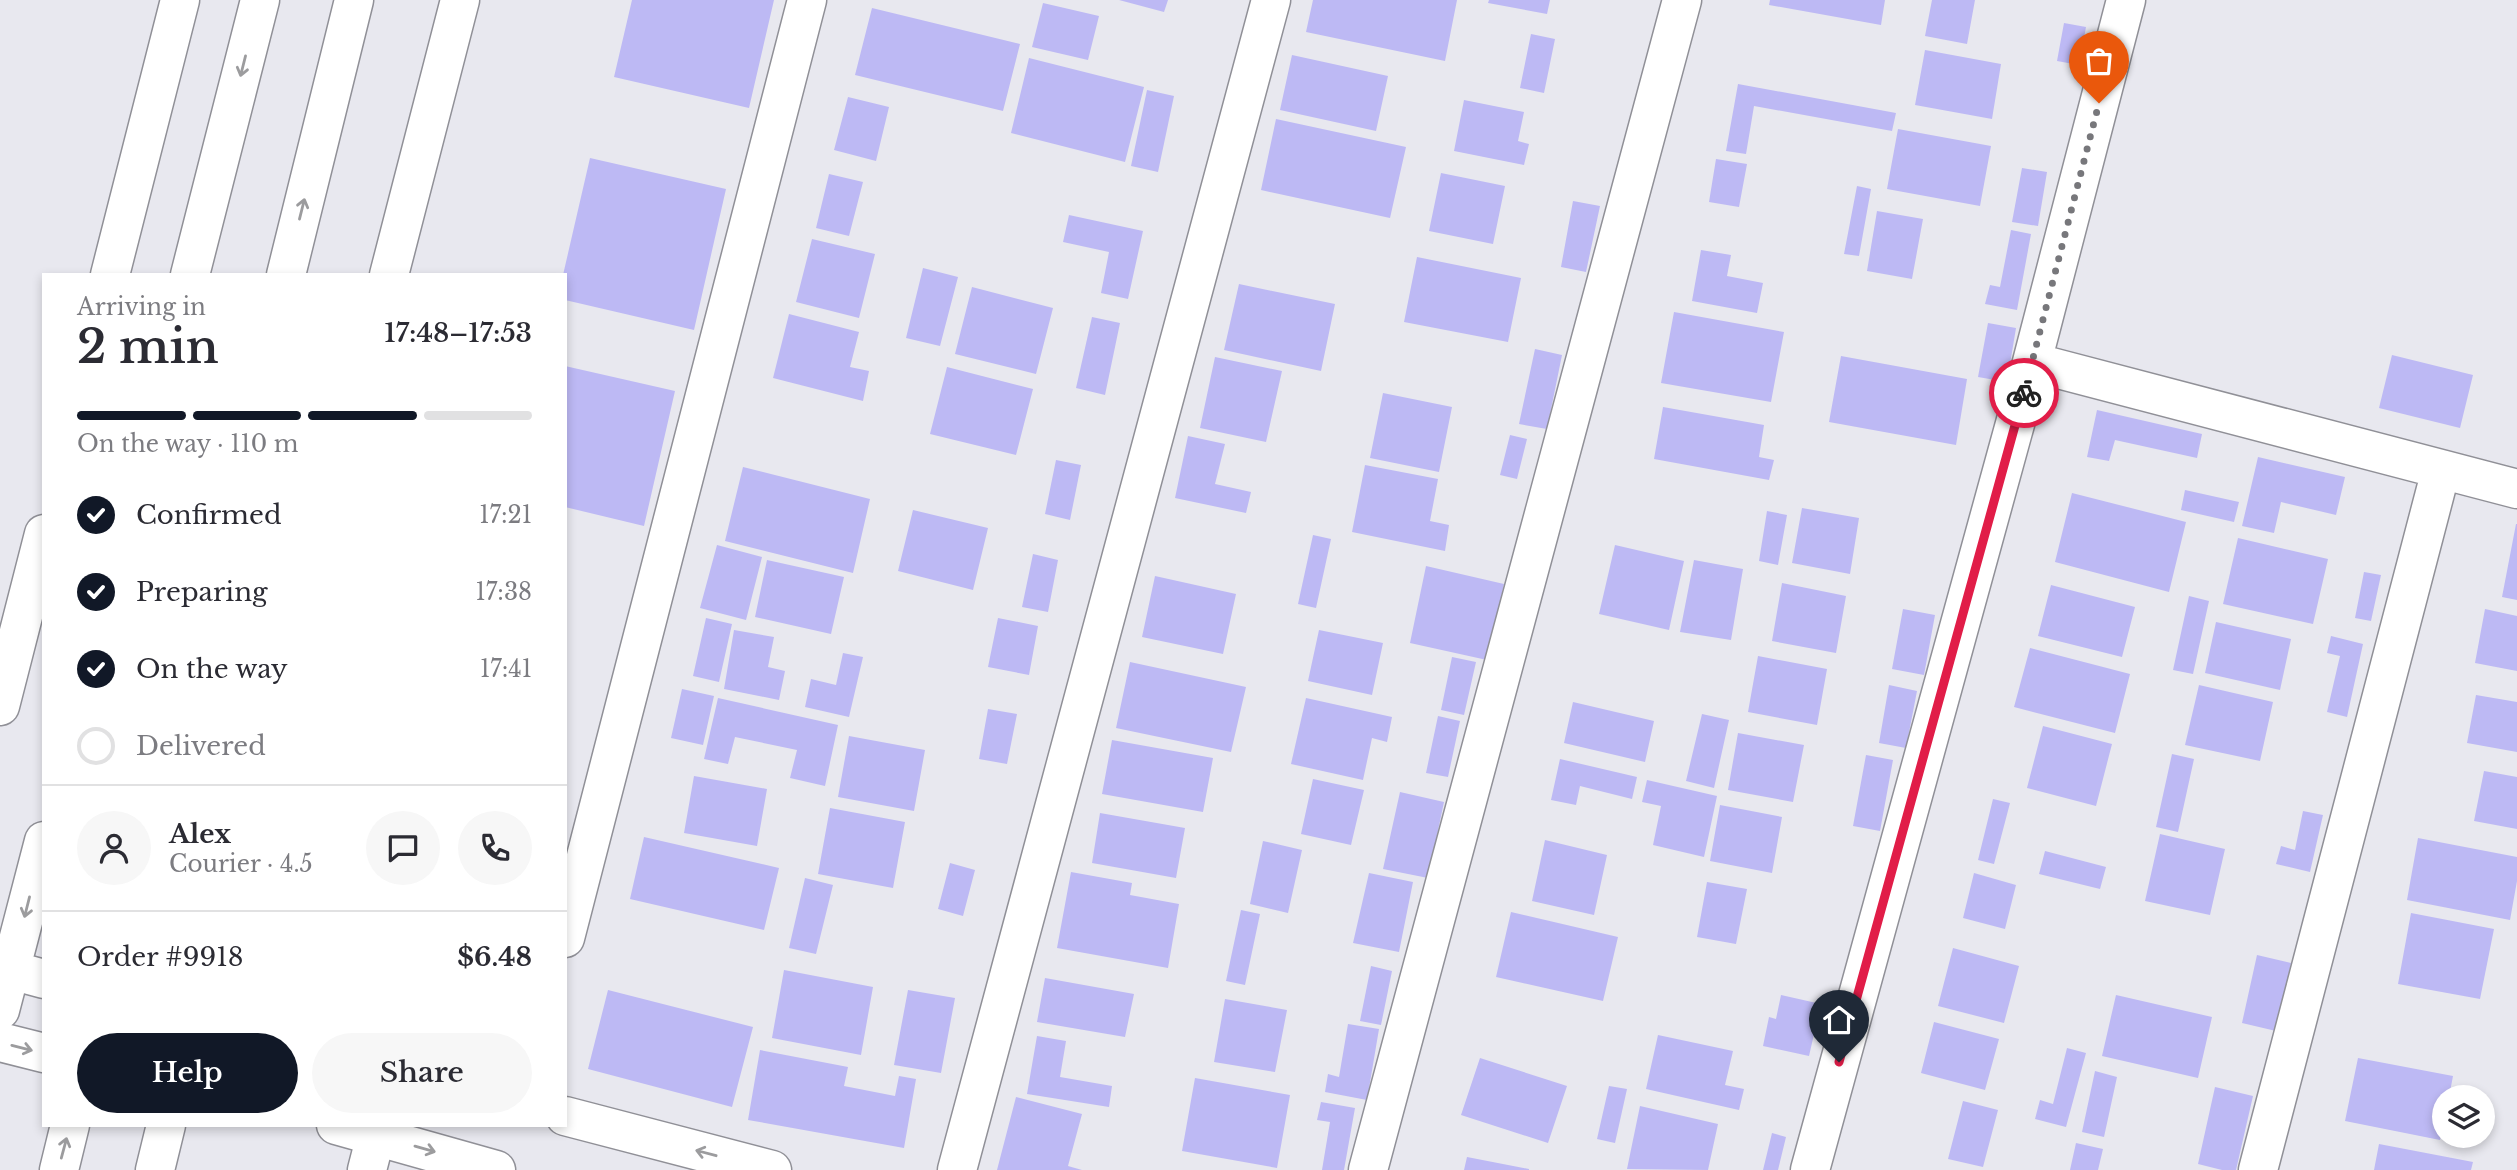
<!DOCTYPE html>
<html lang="en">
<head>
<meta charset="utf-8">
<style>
	body { margin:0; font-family:"Libre Baskerville",serif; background:#f7f7f7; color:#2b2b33; height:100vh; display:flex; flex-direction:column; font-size:26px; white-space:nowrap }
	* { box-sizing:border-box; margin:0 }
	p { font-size:23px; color:#7c7c81 }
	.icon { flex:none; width:38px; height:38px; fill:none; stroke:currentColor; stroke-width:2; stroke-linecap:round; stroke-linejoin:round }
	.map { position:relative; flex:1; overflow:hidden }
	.details { position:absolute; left:42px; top:273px; width:525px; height:854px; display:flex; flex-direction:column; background:#fff; border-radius:0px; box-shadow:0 4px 10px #0003 }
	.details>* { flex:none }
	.buttons { position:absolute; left:2432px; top:1085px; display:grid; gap:14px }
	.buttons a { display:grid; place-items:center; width:63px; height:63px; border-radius:50%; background:#fff; box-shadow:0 4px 10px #0003; font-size:35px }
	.pin { position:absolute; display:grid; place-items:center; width:60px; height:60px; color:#fff; margin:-72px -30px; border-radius:50% 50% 50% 0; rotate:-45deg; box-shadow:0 0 7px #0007 }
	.pin .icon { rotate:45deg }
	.courier { position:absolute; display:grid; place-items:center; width:70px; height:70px; margin:-35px; border:5px solid #e11d48; border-radius:50%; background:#fff; color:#222; box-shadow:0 2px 9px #0007 }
	.headline em { font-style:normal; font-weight:600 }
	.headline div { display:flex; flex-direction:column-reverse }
	.headline { display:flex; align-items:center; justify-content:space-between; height:119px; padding:0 35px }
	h1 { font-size:46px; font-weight:600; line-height:52px }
	.bar { display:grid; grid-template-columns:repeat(4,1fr); gap:10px 7px; align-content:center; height:84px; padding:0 35px }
	.bar i { height:9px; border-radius:5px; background:#e1e1e2 }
	.bar .active { background:#111827 }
	.bar p { grid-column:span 4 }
	.line { display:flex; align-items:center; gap:18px; padding:0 35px; border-top:2px solid #e1e1e2 }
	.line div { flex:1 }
	.round { display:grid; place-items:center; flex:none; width:74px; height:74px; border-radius:37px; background:#f7f7f7 }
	ol { padding:0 35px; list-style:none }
	li { display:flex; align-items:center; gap:21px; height:77px }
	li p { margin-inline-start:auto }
	li .icon { padding:7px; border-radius:50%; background:#111827; color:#fff; stroke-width:4 }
	li:last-child { color:#7c7c81 }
	li i { width:38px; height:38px; border:4px solid #e1e1e2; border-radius:50% }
	.primary-button { display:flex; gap:14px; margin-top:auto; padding:14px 35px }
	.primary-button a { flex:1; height:80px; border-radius:42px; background:#111827; color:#fff; font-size:28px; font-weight:600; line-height:80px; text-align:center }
	.primary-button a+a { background:#f7f7f7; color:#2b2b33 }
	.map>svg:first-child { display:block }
</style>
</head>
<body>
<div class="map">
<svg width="2517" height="1170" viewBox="0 0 2517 1170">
	<rect width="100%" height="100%" fill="#e8e8ef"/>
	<path fill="#bdb9f4" d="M632 0H774L749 108 614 77Z
		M1119 0H1168L1164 12Z
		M1313 0H1457L1445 61 1306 32Z
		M1489 0H1550L1547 14 1488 3Z
		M1770 0H1885L1881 25 1769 5Z
		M1932 0H1975L1967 44 1925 36Z
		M1043 3 1099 16 1088 60 1032 47Z
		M872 8 1020 44 1003 111 855 75Z
		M2064 23 2086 27 2079 65 2057 61Z
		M1531 34 1555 39 1544 93 1520 88Z
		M1925 50 2001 64 1992 119 1915 105Z
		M1292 55 1388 76 1376 131 1280 110Z
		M1029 58 1144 87 1125 162 1011 133Z
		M1738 84 1896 113 1892 131 1754 106 1746 154 1726 151Z
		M1147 90 1174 96 1158 172 1131 166Z
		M848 97 889 107 876 161 834 150Z
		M1464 100 1524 112 1518 141 1529 144 1524 165 1454 151Z
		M1276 119 1406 147 1390 218 1261 190Z
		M1898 129 1991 146 1980 206 1887 189Z
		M590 158 726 189 694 330 565 300V275H563Z
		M1716 159 1747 164 1739 207 1709 202Z
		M2022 168 2047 172 2038 226 2012 222Z
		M1441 173 1505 186 1493 244 1429 231Z
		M829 174 863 182 849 236 816 228Z
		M1857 186 1871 189 1859 256 1844 254Z
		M1573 201 1600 206 1586 272 1561 267Z
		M1877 211 1923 219 1912 279 1867 271Z
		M1069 215 1143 231 1128 299 1101 293 1109 252 1063 242Z
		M2011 230 2031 234 2017 310 1985 304 1990 285 2000 287Z
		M812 239 875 254 859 318 796 302Z
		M1701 250 1731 255 1727 276 1763 283 1757 313 1692 301Z
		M1417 257 1521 278 1508 342 1404 322Z
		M923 268 958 277 940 346 906 338Z
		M1239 284 1335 304 1321 371 1224 350Z
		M972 287 1053 308 1036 374 955 354Z
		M1674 312 1784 332 1771 402 1661 383Z
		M789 314 859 332 850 367 869 371 863 401 773 378Z
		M1092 317 1120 323 1105 395 1076 388Z
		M1988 323 2016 328 2007 382 1978 377Z
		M1535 349 1562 355 1547 429 1519 424Z
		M2392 355 2473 375 2460 428 2379 408Z
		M1841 356 1967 379 1956 445 1829 422Z
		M1215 357 1282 371 1266 442 1200 428Z
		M565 366 675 391 644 526 565 507Z
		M947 367 1033 389 1016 455 930 434Z
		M1383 393 1452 407 1439 472 1370 458Z
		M1663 407 1764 425 1759 457 1774 460 1769 480 1654 459Z
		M2097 410 2202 434 2197 458 2115 440 2109 461 2087 457Z
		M1510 435 1527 439 1517 479 1500 475Z
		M1188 436 1225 444 1215 484 1251 492 1246 513 1175 498Z
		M2258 457 2345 477 2336 515 2281 502 2274 533 2242 526Z
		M1056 460 1081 465 1070 520 1045 514Z
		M1365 465 1438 479 1430 521 1449 525 1445 551 1352 532Z
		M743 467 870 499 853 573 725 541Z
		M2185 490 2239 502 2234 522 2181 510Z
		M2072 493 2186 522 2169 592 2055 562Z
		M1802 508 1859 518 1850 574 1792 563Z
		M913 510 988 528 973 590 898 571Z
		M1767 511 1787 515 1778 565 1759 561Z
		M2516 524H2517V600L2502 597Z
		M1313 535 1331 539 1316 608 1298 604Z
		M2238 538 2328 559 2313 624 2223 604Z
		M717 545 762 557 746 620 700 608Z
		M1615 545 1684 561 1669 630 1599 614Z
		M1033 554 1058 560 1048 612 1022 607Z
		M767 560 844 577 831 634 755 617Z
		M1694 560 1743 569 1731 640 1680 632Z
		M1426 566 1504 584 1487 660 1410 643Z
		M2364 572 2381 575 2371 621 2355 618Z
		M1155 576 1236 594 1223 654 1142 637Z
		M1782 583 1846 596 1836 653 1772 641Z
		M2051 585 2135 607 2122 657 2038 636Z
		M2189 596 2209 601 2193 674 2173 670Z
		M1903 609 1935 615 1924 675 1892 669Z
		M2485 609 2517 616V671L2475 663Z
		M706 618 732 624 719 682 693 676Z
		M998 618 1038 626 1029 675 988 667Z
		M2216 622 2291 639 2280 690 2205 673Z
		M734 630 774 637 768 667 785 671 779 700 724 689Z
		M1319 630 1383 643 1372 695 1308 681Z
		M2331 636 2363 644 2347 717 2327 712 2340 656 2327 653Z
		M2030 648 2130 674 2115 733 2014 707Z
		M843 653 863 657 849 717 805 707 811 679 836 685Z
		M1758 656 1827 669 1817 725 1748 712Z
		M1452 657 1476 662 1464 715 1441 710Z
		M1130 662 1246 687 1231 752 1116 728Z
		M1889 685 1917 691 1906 748 1879 743Z
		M2199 685 2273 702 2260 761 2185 745Z
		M682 689 714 696 703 745 671 738Z
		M2476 695 2517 702V752L2467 743Z
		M718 698 838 725 825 786 790 778 797 750 735 737 728 764 704 759Z
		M1306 698 1392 717 1387 742 1372 738 1363 780 1291 764Z
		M1573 702 1654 721 1645 762 1564 743Z
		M988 709 1017 714 1007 764 979 759Z
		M1702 714 1729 720 1714 788 1686 781Z
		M1438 716 1460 721 1448 777 1426 773Z
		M2043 726 2112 744 2096 806 2027 788Z
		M1738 733 1804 745 1793 802 1728 790Z
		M849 736 925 750 914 811 838 797Z
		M1112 740 1213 758 1203 812 1102 794Z
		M2172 754 2194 759 2178 832 2156 827Z
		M1866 755 1893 760 1880 831 1853 826Z
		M1560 759 1637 777 1632 799 1580 786 1576 805 1551 800Z
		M2484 771 2517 777V829L2474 821Z
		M694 776 767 789 757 846 684 833Z
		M1313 779 1364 790 1351 845 1301 834Z
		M1647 780 1717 796 1704 857 1653 845 1661 806 1642 802Z
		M1400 792 1444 802 1428 878 1383 869Z
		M1993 799 2010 803 1994 864 1978 860Z
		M1720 805 1782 817 1772 873 1710 861Z
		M830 808 905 822 893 888 818 874Z
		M2303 811 2323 815 2310 872 2276 864 2281 846 2295 850Z
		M1100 813 1185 828 1176 878 1092 863Z
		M2160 834 2225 849 2210 915 2145 901Z
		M644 837 779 868 764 930 630 899Z
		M2418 838 2517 857V881L2510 920 2407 900Z
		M1545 840 1607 855 1594 915 1532 901Z
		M1263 841 1302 850 1288 913 1250 904Z
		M2045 851 2106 867 2100 889 2039 874Z
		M950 863 975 870 963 916 938 909Z
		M1071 872 1132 883 1130 895 1179 904 1168 968 1057 948Z
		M1369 873 1413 882 1399 952 1353 943Z
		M1974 873 2016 885 2005 929 1963 918Z
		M805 878 833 885 816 954 789 948Z
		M1707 882 1747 889 1736 944 1697 937Z
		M1241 910 1260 914 1245 985 1226 981Z
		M1511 912 1618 937 1603 1001 1496 977Z
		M2411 913 2494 929 2480 999 2398 984Z
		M1953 948 2019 966 2004 1023 1938 1006Z
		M2257 955 2291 963 2276 1031 2242 1023Z
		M1371 966 1392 971 1381 1025 1360 1021Z
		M784 970 873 987 861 1055 772 1038Z
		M1045 978 1134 994 1125 1037 1037 1022Z
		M608 990 753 1027 732 1107 588 1069Z
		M908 990 955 998 941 1073 894 1065Z
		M1781 995 1821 1004 1809 1056 1763 1046 1769 1017 1776 1019Z
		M2116 995 2212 1017 2198 1078 2102 1056Z
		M1225 999 1287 1010 1275 1072 1214 1062Z
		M1934 1022 1999 1039 1985 1090 1921 1073Z
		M1348 1024 1379 1029 1367 1100 1325 1092 1328 1074 1339 1077Z
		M1658 1035 1733 1051 1725 1085 1744 1089 1739 1110 1646 1089Z
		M1037 1036 1066 1041 1060 1077 1112 1086 1109 1107 1027 1094Z
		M2067 1048 2086 1053 2066 1127 2035 1119 2040 1100 2053 1104Z
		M760 1050 848 1067 844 1086 895 1096 899 1076 916 1079 904 1148 748 1120Z
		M1480 1058 1567 1086 1548 1143 1461 1115Z
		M2358 1058 2453 1076 2449 1097H2445V1117L2440 1140 2345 1121Z
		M2095 1071 2117 1077 2104 1137 2082 1132Z
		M1195 1078 1290 1095 1277 1168 1182 1151Z
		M1609 1086 1627 1089 1615 1143 1597 1139Z
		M2215 1087 2253 1096 2236 1170H2222L2198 1164Z
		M1016 1097 1082 1114 1068 1166 1082 1170H997Z
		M1963 1101 1998 1110 1983 1167 1948 1159Z
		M1321 1102 1355 1108 1344 1170H1322L1330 1122 1317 1120Z
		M1640 1106 1718 1124 1708 1170 1627 1169Z
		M1772 1133 1786 1137 1778 1170H1763Z
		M2076 1143 2103 1149 2098 1170H2070Z
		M2379 1144 2473 1162 2471 1170H2374Z
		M1467 1157 1529 1169V1170H1464Z"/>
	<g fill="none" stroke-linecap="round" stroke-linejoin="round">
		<defs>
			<path id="street" d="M110 275 180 0
				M389 275 460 0
				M2032 362 2517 489
				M0 706 44 534
				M565 938 807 0
				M155 1170 166 1125
				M367 1170 376 1135
				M957 1170 1271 0
				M1368 1170 1682 0
				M1810 1170 2032 362 2126 0
				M2258 1170 2441 470"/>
			<path id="secondary" d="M190 275 260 0
				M286 275 354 0
				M0 967 44 979
				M0 1010 44 841
				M0 1042 44 1053
				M565 1116 772 1170
				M336 1125 496 1170
				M59 1170 70 1125"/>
		</defs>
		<use href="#street" stroke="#909097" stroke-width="41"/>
		<use href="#secondary" stroke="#909097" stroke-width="41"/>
		<use href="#street" stroke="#fff" stroke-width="38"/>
		<use href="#secondary" stroke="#fff" stroke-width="38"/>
	</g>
	<defs><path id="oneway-shaft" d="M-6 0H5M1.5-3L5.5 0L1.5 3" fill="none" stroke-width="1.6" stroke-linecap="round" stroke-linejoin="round" transform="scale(1.75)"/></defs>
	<g stroke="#9c9c9e">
		<use href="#oneway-shaft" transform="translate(243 66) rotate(104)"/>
		<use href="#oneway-shaft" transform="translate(302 209) rotate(-76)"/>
		<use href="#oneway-shaft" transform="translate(27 907) rotate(104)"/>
		<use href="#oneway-shaft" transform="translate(22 1048) rotate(14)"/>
		<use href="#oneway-shaft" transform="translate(64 1148) rotate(-75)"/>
		<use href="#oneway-shaft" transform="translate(425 1149) rotate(16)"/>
		<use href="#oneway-shaft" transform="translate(706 1153) rotate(-165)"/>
	</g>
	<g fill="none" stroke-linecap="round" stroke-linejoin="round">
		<path stroke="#77777b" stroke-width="7" stroke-dasharray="0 12.6" d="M2024 393 2099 103"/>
		<path stroke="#e11d48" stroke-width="9" d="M1839 1062 2024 393"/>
	</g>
</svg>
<div class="buttons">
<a><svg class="icon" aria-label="layers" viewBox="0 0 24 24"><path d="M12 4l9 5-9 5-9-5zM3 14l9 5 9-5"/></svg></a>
</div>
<div class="pin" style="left:2099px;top:103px;background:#ea580c"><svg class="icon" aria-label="bag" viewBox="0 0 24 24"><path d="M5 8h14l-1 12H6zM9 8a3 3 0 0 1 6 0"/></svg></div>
<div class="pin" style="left:1839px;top:1062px;background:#1f2937"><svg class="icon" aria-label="home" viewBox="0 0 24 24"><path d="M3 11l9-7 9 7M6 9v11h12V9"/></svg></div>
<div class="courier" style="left:2024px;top:393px"><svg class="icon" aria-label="bike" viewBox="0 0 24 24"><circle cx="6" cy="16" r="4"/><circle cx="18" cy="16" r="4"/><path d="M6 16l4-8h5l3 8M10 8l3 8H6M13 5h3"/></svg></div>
<section class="details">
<div class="headline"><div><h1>2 min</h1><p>Arriving in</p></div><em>17:48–17:53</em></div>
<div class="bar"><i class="active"></i><i class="active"></i><i class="active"></i><i></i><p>On the way · 110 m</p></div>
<ol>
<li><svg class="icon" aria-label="check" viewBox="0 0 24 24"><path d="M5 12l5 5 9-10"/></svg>Confirmed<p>17:21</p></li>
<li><svg class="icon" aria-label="check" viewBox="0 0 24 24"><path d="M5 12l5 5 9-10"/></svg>Preparing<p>17:38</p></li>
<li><svg class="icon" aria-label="check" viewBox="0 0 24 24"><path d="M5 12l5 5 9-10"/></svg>On the way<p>17:41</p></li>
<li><i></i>Delivered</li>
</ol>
<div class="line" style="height:126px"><a class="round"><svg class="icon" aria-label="person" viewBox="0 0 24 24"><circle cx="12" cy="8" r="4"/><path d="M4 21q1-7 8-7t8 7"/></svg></a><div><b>Alex</b><p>Courier · 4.5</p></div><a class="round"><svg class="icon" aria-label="chat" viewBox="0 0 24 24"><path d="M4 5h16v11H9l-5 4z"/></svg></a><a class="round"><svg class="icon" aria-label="phone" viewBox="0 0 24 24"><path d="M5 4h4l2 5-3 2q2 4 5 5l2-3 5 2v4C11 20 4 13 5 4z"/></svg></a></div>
<div class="line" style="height:91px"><div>Order #9918</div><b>$6.48</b></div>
<div class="primary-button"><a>Help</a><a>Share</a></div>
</section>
</div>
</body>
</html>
